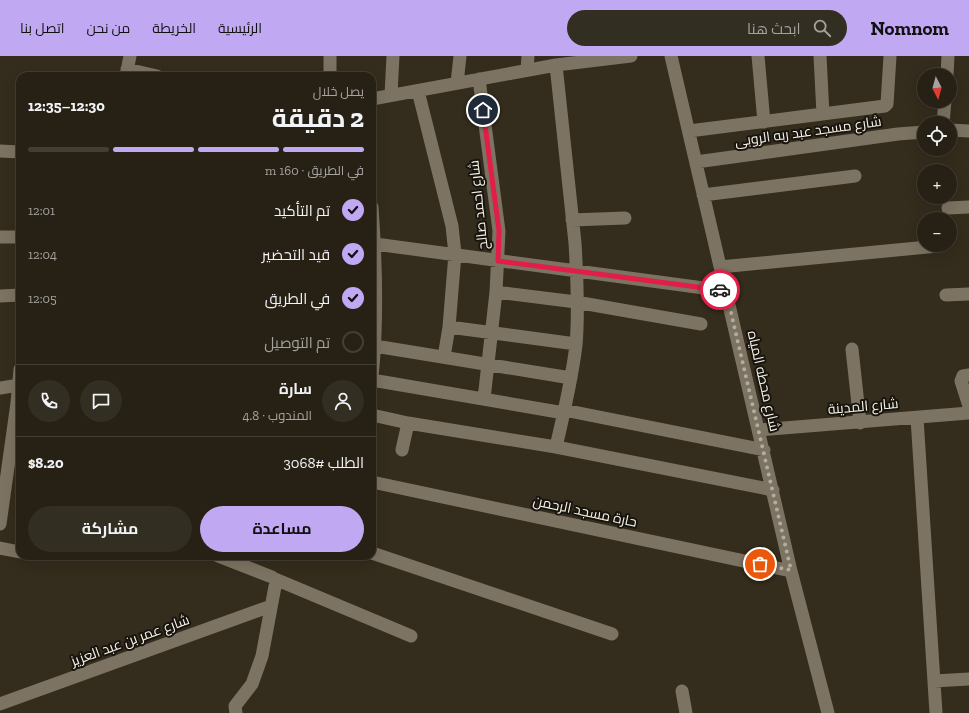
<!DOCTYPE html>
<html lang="ar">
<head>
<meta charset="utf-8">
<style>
	body { margin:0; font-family:"Zilla Slab",Cairo,serif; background:#332e22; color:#f1f3f6; direction:rtl; height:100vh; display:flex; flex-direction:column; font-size:15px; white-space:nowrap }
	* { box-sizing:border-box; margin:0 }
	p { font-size:13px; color:#a4a3a0 }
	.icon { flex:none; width:22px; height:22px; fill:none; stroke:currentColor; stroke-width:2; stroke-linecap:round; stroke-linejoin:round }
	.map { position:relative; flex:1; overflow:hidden; direction:ltr }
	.drawer { position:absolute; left:16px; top:16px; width:360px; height:488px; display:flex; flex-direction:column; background:#272115; border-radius:12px; box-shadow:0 4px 16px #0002,0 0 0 1px #433e34; direction:rtl }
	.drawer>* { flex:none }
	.needle { width:26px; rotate:174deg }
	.buttons { position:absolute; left:917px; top:12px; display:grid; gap:8px }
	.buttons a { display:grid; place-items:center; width:40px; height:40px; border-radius:50%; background:#272115; box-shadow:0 4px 16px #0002,0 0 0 1px #433e34; font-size:20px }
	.pin { position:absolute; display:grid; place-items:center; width:34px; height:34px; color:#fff; margin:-17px; border:2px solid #fff; border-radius:50%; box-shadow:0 1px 4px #0007 }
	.courier { position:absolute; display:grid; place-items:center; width:40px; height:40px; margin:-20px; border:3px solid #e11d48; border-radius:50%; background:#fff; color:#222; box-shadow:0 1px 5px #0007 }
	.summary em { font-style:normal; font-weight:700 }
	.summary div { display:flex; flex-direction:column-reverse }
	.summary { display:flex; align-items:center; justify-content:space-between; height:68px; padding:0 12px }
	h1 { font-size:26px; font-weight:700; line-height:30px }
	.bar { display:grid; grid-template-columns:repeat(4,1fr); gap:6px 4px; align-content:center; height:48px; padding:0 12px }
	.bar i { height:5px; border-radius:3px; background:#433e34 }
	.bar .active { background:#c1a8f3 }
	.bar p { grid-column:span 4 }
	.line { display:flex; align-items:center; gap:10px; padding:0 12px; border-top:1px solid #433e34 }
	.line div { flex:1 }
	.round { display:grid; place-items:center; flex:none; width:42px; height:42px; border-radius:21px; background:#332e22 }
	ol { padding:0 12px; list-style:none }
	li { display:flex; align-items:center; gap:12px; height:44px }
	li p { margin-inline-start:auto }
	li .icon { padding:4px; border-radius:50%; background:#c1a8f3; color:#111; stroke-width:4 }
	li:last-child { color:#a4a3a0 }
	li i { width:22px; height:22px; border:2px solid #433e34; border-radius:50% }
	.cta { display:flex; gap:8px; margin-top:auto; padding:8px 12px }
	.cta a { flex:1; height:46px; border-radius:24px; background:#c1a8f3; color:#111; font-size:16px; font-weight:700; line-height:46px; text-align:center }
	.cta a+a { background:#332e22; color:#f1f3f6 }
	header { display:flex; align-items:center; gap:24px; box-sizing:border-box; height:56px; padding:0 20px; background:#c1a8f3; color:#111 }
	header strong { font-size:19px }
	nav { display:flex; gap:22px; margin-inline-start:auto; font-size:14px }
	.search { width:280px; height:36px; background:#332e22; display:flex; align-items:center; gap:10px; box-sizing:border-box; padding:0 14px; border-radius:22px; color:#a4a3a0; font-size:15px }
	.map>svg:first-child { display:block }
</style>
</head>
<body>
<header>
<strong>Nomnom</strong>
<div class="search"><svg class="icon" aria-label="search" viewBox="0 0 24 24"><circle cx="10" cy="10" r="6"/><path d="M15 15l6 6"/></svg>ابحث هنا</div>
<nav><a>الرئيسية</a><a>الخريطة</a><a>من نحن</a><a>اتصل بنا</a></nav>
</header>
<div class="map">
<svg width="969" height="657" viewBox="0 0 969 657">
	<rect width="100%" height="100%" fill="#342c1c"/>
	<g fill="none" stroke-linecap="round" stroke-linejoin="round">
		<path stroke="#7d7362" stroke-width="13" d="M671 0 791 515 828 657
			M758 0 764 66
			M820 0 823 58
			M556 9 575 187C577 220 579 256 576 289 572 323 564 357 556 391
			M127 13 157 20
			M527 14 528 0
			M947 19 948 0
			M126 20 130 0
			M330 20V0
			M479 23 499 175 496 236 484 343
			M457 27 460 0
			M418 35 452 170 455 198 449 271 444 301
			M391 39 393 0
			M372 43 556 9 631 0
			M943 67 945 45
			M950 74 969 75
			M689 75 885 50 887 48 890 0
			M0 95 20 96
			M696 106 898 78 924 76
			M703 139 855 120
			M372 151C376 207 378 265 372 321
			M948 152 969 151
			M572 164 625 162
			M0 181H20
			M375 188 726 235
			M720 211 938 190
			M496 236 576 246 701 268
			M946 239 969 238
			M0 240 20 239
			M449 271 576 288
			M375 290 571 322
			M852 293 860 367
			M969 319 963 320 961 325 969 350
			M372 324 564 357
			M0 332 19 329
			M564 354 764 394
			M372 359 408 367 556 391 773 434
			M917 362 936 657
			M759 374 969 357
			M402 394 408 367
			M372 426 791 515
			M0 468 17 347 20 313
			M0 492 20 496
			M372 497 612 578
			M218 500 272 521 276 525 262 600 252 628 235 650 236 657
			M275 523 411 580
			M934 625 969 623
			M682 635 686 657
			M0 648 271 550"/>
	</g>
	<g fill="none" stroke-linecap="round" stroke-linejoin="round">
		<path stroke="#b3ada1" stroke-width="4" stroke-dasharray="0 7.2" d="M720 234 726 235 791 514 760 508"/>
		<path stroke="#e11d48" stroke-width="5" d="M483 54 499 175 498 205 720 234"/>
	</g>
	<g text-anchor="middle" stroke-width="4" stroke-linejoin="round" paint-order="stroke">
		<g font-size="14" fill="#f8f3e9" stroke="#18150e">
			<text transform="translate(808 75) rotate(-8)" y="5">شارع مسجد عبد ربه الروبى</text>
			<text transform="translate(478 149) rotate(-96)" y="5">شارع احمد صالح</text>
			<text transform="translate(764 325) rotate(77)" y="5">شارع محطه المياه</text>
			<text transform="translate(863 350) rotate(-5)" y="5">شارع المدينة</text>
			<text transform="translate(585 455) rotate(12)" y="5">حارة مسجد الرحمن</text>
			<text transform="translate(130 584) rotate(-20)" y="5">شارع عمر بن عبد العزيز</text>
		</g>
	</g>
</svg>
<div class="buttons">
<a><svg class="needle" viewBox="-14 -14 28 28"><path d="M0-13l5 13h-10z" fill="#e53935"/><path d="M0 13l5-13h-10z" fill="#a4a3a0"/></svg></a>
<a><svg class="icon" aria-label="locate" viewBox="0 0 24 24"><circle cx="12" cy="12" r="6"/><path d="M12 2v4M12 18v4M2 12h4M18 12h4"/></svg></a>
<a>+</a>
<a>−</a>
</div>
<div class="pin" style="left:760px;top:508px;background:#ea580c"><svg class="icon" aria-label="bag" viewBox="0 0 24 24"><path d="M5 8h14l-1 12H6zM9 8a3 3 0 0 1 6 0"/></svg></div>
<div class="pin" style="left:483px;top:54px;background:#1f2937"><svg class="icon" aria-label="home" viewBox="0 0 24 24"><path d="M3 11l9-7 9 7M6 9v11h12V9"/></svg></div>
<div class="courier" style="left:720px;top:234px"><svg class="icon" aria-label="car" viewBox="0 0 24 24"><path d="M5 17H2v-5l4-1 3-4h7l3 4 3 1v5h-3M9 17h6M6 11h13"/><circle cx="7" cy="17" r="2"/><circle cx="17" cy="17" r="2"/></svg></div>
<section class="drawer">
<div class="summary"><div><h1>2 دقيقة</h1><p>يصل خلال</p></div><em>12:30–12:35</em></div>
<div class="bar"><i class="active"></i><i class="active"></i><i class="active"></i><i></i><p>في الطريق · 160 m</p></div>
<ol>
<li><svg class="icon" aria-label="check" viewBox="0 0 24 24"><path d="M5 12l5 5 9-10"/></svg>تم التأكيد<p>12:01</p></li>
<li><svg class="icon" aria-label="check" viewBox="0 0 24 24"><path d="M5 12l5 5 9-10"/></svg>قيد التحضير<p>12:04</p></li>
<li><svg class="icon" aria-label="check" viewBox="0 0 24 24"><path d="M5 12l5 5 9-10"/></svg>في الطريق<p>12:05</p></li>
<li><i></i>تم التوصيل</li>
</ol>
<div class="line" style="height:72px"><a class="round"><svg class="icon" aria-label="person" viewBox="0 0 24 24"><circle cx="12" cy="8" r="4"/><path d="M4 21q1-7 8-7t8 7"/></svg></a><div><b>سارة</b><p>المندوب · 4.8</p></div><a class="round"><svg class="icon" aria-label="chat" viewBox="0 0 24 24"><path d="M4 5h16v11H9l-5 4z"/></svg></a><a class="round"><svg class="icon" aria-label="phone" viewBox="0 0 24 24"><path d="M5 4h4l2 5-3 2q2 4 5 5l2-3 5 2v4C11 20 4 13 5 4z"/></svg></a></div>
<div class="line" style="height:52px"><div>الطلب #3068</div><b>$8.20</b></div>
<div class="cta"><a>مساعدة</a><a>مشاركة</a></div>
</section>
</div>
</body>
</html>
